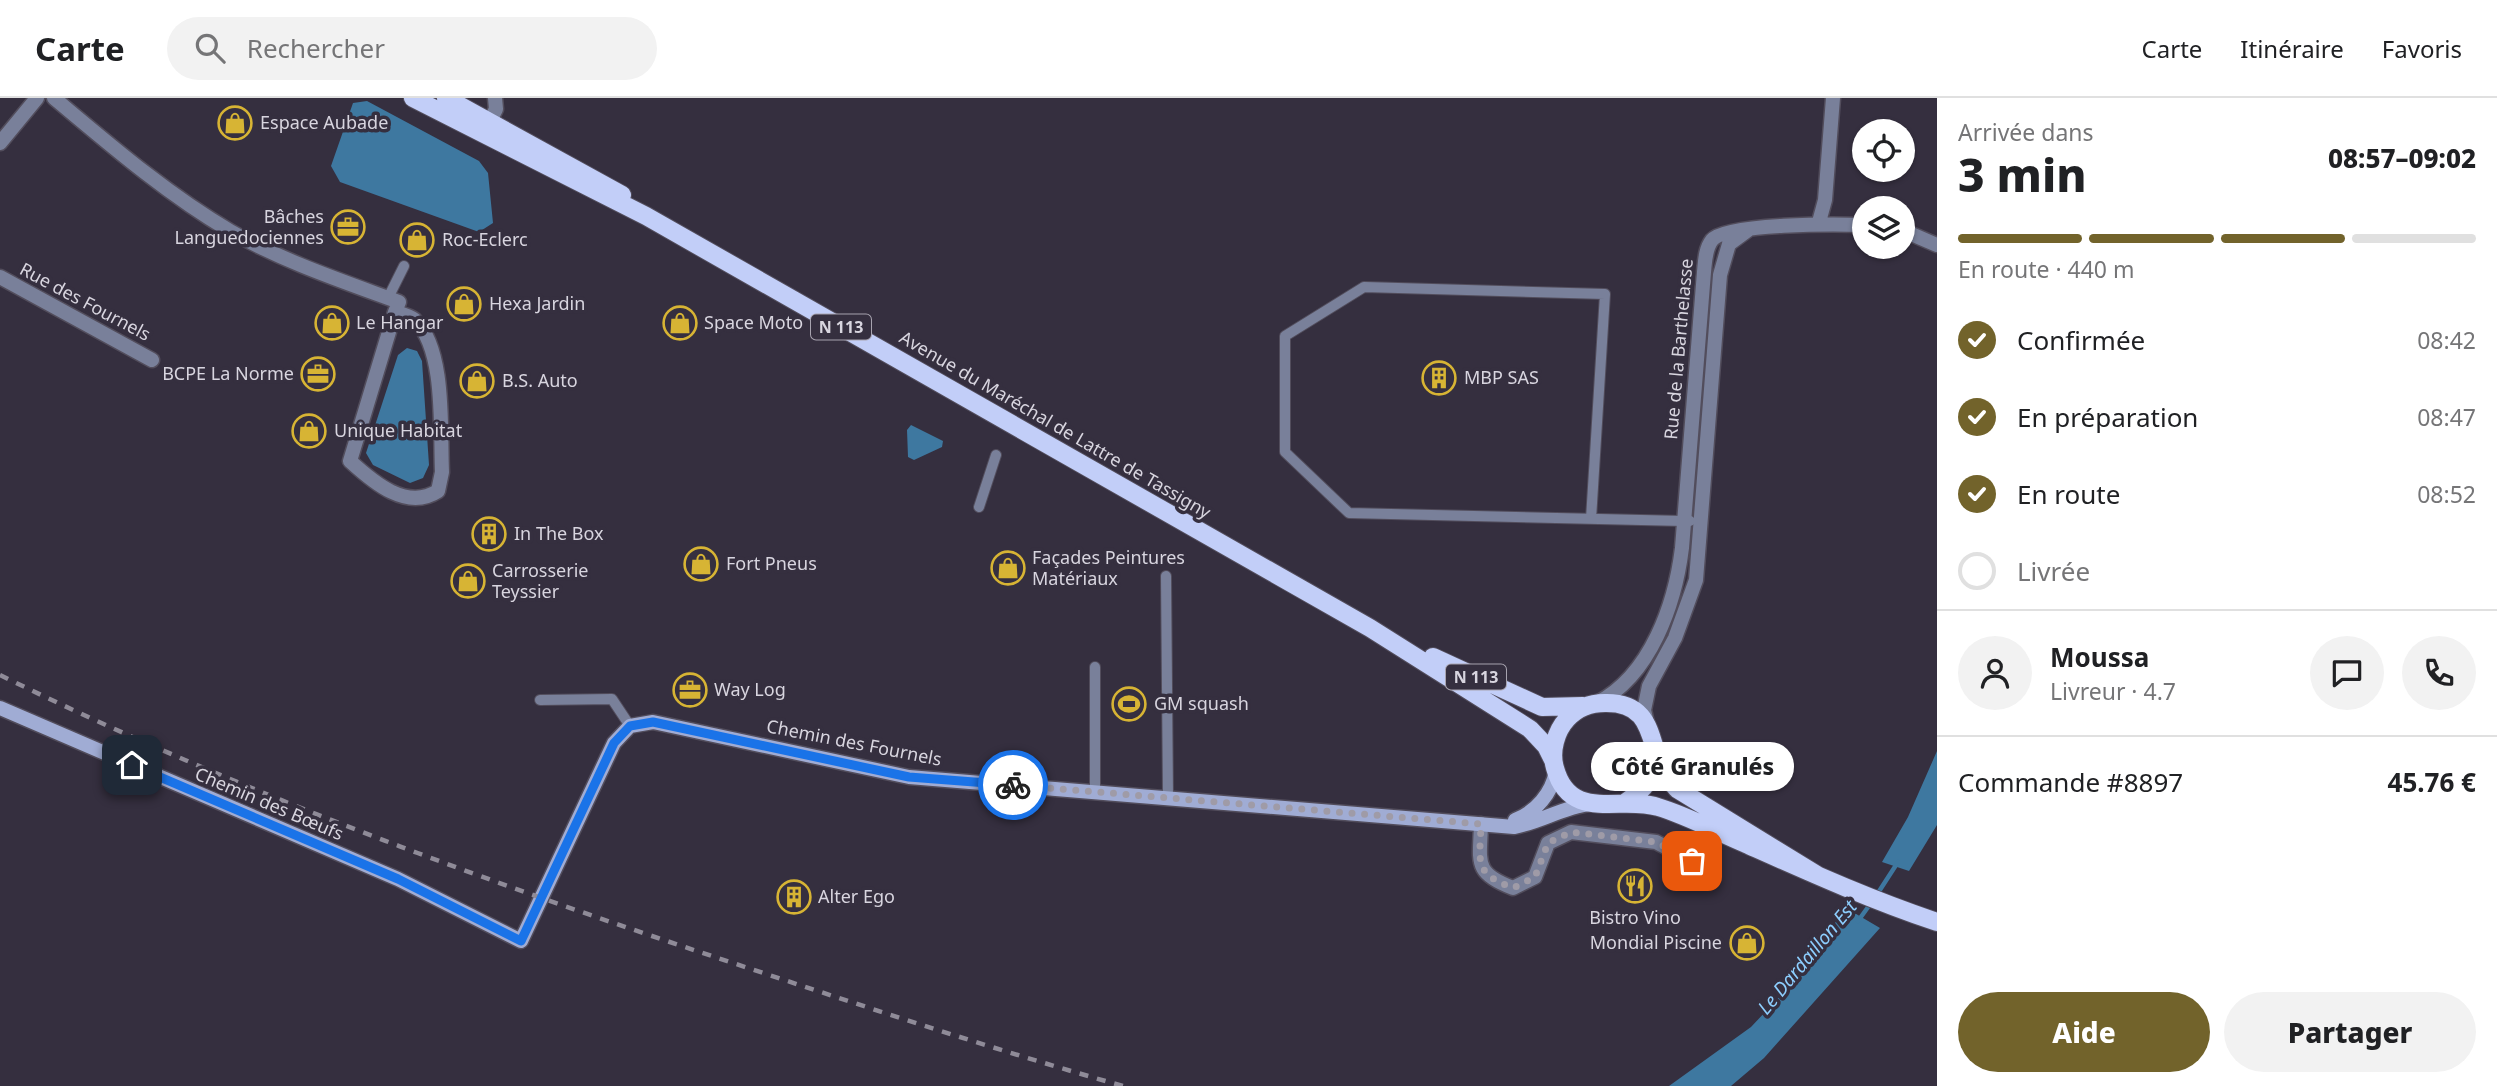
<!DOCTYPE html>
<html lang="fr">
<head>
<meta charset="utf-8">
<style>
	body { margin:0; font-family:"Noto Sans",sans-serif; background:#f2f2f2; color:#202124; height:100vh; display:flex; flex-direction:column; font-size:26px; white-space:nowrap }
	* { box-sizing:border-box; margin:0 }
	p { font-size:23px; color:#757577 }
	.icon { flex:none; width:38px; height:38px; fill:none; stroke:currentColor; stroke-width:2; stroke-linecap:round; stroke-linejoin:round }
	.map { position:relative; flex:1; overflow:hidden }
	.drawer { display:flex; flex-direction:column; background:#fff; width:560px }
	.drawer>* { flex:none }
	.controls { position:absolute; left:1852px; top:21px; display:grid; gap:14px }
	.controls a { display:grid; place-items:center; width:63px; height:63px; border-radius:50%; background:#fff; box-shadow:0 2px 5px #0004; font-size:35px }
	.pin { position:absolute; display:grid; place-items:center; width:60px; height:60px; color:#fff; margin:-30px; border-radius:14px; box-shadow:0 4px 10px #0006 }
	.courier { position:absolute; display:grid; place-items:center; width:70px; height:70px; margin:-35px; border:5px solid #1a73e8; border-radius:50%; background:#fff; color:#222; box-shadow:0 2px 9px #0007 }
	.bubble { position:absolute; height:49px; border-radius:24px; background:#fff; box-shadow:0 2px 5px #0004; font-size:23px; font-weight:800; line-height:49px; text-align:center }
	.headline em { font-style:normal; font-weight:800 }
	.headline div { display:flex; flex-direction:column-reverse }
	.headline { display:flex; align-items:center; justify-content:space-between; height:119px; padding:0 21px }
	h1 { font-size:46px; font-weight:800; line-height:52px }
	.bar { display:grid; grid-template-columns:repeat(4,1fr); gap:10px 7px; align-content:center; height:84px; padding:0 21px }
	.bar i { height:9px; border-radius:5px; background:#e0e0e0 }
	.bar .on { background:#72632b }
	.bar p { grid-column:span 4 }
	.line { display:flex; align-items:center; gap:18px; padding:0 21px; border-top:2px solid #e0e0e0 }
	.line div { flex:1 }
	.round { display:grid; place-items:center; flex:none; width:74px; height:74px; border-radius:37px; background:#f2f2f2 }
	ol { padding:0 21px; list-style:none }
	li { display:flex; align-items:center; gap:21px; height:77px }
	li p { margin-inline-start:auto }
	li .icon { padding:7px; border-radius:50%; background:#72632b; color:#fff; stroke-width:4 }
	li:last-child { color:#757577 }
	li i { width:38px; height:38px; border:4px solid #e0e0e0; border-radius:50% }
	.cta { display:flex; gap:14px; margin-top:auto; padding:14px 21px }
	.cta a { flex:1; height:80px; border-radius:42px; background:#72632b; color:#fff; font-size:28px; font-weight:800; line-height:80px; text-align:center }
	.cta a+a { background:#f2f2f2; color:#202124 }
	header { display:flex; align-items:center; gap:42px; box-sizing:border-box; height:98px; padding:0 35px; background:#fff; border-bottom:2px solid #e0e0e0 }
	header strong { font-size:33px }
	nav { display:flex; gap:38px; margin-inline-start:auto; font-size:24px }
	.search { width:490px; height:63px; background:#f2f2f2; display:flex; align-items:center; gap:18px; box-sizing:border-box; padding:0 24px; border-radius:38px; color:#757577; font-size:26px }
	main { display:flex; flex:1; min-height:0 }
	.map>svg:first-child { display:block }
</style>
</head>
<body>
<header>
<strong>Carte</strong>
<div class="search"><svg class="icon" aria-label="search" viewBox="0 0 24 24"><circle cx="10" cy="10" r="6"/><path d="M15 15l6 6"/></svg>Rechercher</div>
<nav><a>Carte</a><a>Itinéraire</a><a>Favoris</a></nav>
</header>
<main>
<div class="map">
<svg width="1937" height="988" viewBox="0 0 1937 988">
	<rect width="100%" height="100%" fill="#352f3f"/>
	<path fill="#3e78a0" d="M367 3 479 63 488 75 493 125 479 134 340 84 331 68 353 5Z
		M407 250 417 253 422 263 429 367 423 380 410 385 373 367 366 355 398 257Z
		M911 327 943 343 942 349 914 362 908 359 907 332Z
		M1937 653V727L1909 773 1882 764 1908 719Z
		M1846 810 1880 830 1764 960 1731 988H1669L1751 929 1784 894Z"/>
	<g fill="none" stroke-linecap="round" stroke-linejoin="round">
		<path stroke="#3e78a0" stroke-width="4.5" d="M1876 798 1898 764
			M1858 823 1871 805"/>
		<defs>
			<path id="lane" d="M388 200 404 168
				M979 409 996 357
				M1591 421 1605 196 1364 189 1285 238V354L1349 415 1684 423H1690
				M1166 478 1168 700
				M540 602 612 601 630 628
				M1095 694V569"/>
			<path id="street" d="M54 0C110 47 167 96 230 133 282 163 342 183 399 204L395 214 350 363C374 385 407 413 438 393L442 374C440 332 446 252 415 222 410 218 402 216 395 214
				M490 23 496 11 495 0
				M0 45 37 0
				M1819 124 1825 102 1833 0
				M1902 132 1937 147
				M0 179 152 262
				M1597 605C1651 577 1675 506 1682 450L1704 174C1705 164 1705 151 1712 142 1726 125 1839 126 1864 127
				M1647 625 1644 612 1649 588 1675 540 1696 482 1720 177 1729 146 1748 132
				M1481 726C1480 764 1473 775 1513 790L1535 779 1548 745 1571 734 1656 744 1692 763"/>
			<path id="secondary" d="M0 610 398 781 521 843 614 645 630 628 653 624 909 679 1514 729C1541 724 1563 709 1590 706
				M1515 722C1536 714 1552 695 1556 673"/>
			<path id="primary" d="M413 0 646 118 1370 530 1530 631 1546 648 1553 662
				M446 0 622 97
				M1433 559 1542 609 1583 608
				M1626 704C1644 692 1655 679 1657 656
				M1817 777 1677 691C1673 686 1667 680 1664 674 1648 645 1655 604 1605 605 1591 605 1577 610 1567 621 1556 633 1550 653 1555 670 1570 725 1621 697 1658 709 1688 718 1717 734 1746 746 1809 774 1871 802 1937 824"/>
		</defs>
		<use href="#lane" stroke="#524d5c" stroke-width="12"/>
		<use href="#street" stroke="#524d5c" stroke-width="17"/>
		<use href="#secondary" stroke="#524d5c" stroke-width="17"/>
		<use href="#primary" stroke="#524d5c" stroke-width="20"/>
		<use href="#lane" stroke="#79809a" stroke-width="10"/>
		<use href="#street" stroke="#79809a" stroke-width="14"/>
		<use href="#secondary" stroke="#a0acd4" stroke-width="14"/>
		<use href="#primary" stroke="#c2cef8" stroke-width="18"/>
		<path stroke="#8f8b98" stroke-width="4.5" stroke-dasharray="9 9" stroke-linecap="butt" d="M0 577C236 693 484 783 733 865 863 908 992 951 1123 988"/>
	</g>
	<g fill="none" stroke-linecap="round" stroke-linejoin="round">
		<path stroke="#9f9ba7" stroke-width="7" stroke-dasharray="0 12.6" d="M1013 687 1481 726C1480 764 1473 775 1513 790L1535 779 1548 745 1571 734 1613 739 1656 744 1692 763"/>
		<path stroke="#1a73e8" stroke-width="9" d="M132 667 398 781 521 843 614 645 630 628 653 624 909 679 1013 687"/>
	</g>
	<defs>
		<symbol id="shop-ring" viewBox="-11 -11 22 22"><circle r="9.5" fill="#352f3f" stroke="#d7b434" stroke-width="1.5"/><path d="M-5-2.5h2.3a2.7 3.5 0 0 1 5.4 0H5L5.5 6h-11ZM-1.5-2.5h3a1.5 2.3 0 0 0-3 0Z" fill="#d7b434"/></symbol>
		<symbol id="office-ring" viewBox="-11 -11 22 22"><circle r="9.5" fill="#352f3f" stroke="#d7b434" stroke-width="1.5"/><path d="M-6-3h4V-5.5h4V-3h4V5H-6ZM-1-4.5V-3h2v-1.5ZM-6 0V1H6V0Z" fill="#d7b434"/></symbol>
		<symbol id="building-ring" viewBox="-11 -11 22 22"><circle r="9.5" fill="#352f3f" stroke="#d7b434" stroke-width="1.5"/><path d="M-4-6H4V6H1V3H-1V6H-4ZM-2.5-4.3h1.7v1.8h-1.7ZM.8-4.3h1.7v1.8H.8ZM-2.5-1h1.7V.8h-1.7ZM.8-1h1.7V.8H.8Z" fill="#d7b434"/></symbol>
		<symbol id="stadium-ring" viewBox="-11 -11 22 22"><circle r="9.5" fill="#352f3f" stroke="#d7b434" stroke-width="1.5"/><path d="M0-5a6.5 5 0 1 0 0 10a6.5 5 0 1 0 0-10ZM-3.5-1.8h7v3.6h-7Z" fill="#d7b434"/></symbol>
		<symbol id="restaurant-ring" viewBox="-11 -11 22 22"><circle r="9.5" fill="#352f3f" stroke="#d7b434" stroke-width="1.5"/><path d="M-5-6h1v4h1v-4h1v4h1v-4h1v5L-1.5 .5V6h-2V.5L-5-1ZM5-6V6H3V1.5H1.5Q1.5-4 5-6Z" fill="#d7b434"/></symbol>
	</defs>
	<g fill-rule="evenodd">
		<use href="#shop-ring" x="216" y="6" width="38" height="38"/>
		<use href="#office-ring" x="329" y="110" width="38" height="38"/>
		<use href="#shop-ring" x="398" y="123" width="38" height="38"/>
		<use href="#shop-ring" x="445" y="187" width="38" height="38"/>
		<use href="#shop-ring" x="313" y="206" width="38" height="38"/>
		<use href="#shop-ring" x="661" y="206" width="38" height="38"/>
		<use href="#office-ring" x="299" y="257" width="38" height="38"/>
		<use href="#building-ring" x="1420" y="261" width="38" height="38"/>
		<use href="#shop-ring" x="458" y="264" width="38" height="38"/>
		<use href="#shop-ring" x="290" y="314" width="38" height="38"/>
		<use href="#building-ring" x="470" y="417" width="38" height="38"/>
		<use href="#shop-ring" x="682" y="447" width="38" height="38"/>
		<use href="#shop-ring" x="989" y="451" width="38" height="38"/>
		<use href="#shop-ring" x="449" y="464" width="38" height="38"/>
		<use href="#office-ring" x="671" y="573" width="38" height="38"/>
		<use href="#stadium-ring" x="1110" y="587" width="38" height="38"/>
		<use href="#restaurant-ring" x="1616" y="769" width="38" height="38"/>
		<use href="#building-ring" x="775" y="780" width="38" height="38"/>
		<use href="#shop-ring" x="1728" y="826" width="38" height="38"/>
	</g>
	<g text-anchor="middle" stroke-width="7" stroke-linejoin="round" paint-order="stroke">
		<g fill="#352f3f" stroke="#a7a3af" stroke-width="2">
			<rect x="811" y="216.5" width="60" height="25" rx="5"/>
			<rect x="1446" y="566.5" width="60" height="25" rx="5"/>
		</g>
		<g font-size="16" font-weight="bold" fill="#d8d5df">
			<text x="841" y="235">N 113</text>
			<text x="1476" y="585">N 113</text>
		</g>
		<g font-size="18" fill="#d8d5df" stroke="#352f3f" text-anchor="start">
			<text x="260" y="31">Espace Aubade</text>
			<text x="324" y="125" text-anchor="end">Bâches<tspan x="324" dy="21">Languedociennes</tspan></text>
			<text x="442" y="148">Roc-Eclerc</text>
			<text x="489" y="212">Hexa Jardin</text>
			<text x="356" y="231">Le Hangar</text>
			<text x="704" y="231">Space Moto</text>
			<text x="294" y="282" text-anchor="end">BCPE La Norme</text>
			<text x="1464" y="286">MBP SAS</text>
			<text x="502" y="289">B.S. Auto</text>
			<text x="334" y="339">Unique Habitat</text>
			<text x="514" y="442">In The Box</text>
			<text x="1032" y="466">Façades Peintures<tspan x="1032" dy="21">Matériaux</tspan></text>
			<text x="726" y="472">Fort Pneus</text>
			<text x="492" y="479">Carrosserie<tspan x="492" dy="21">Teyssier</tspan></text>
			<text x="714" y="598">Way Log</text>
			<text x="1154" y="612">GM squash</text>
			<text x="818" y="805">Alter Ego</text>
			<text x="1635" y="826" text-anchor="middle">Bistro Vino</text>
			<text x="1722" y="851" text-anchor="end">Mondial Piscine</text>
		</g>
		<g font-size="18" fill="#d8d5df" stroke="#352f3f">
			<text transform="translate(85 204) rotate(28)" y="6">Rue des Fournels</text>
			<text transform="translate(1679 251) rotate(-85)" y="6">Rue de la Barthelasse</text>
			<text transform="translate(1055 327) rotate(30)" y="6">Avenue du Maréchal de Lattre de Tassigny</text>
			<text transform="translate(854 645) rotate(11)" y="6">Chemin des Fournels</text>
			<text transform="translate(269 706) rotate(23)" y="6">Chemin des Bœufs</text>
		</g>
		<g font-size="19" font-style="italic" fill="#8dcefe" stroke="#352f3f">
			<text transform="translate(1807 859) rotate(-50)" y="7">Le Dardaillon Est</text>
		</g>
	</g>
</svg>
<div class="controls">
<a><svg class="icon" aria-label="locate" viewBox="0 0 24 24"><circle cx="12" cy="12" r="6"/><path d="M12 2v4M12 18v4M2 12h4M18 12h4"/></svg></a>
<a><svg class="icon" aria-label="layers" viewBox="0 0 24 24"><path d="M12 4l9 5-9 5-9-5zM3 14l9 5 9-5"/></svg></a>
</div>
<div class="pin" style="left:1692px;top:763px;background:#ea580c"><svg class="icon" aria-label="bag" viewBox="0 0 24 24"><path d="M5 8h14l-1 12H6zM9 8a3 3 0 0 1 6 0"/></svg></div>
<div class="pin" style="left:132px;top:667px;background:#1f2937"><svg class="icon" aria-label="home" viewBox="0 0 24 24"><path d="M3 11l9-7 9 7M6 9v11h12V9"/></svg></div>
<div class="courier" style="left:1013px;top:687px"><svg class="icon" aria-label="bike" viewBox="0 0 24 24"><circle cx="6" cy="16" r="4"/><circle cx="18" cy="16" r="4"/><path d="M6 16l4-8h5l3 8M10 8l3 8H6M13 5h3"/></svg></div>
<div class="bubble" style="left:1591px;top:644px;width:203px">Côté Granulés</div>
</div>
<section class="drawer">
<div class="headline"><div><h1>3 min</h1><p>Arrivée dans</p></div><em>08:57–09:02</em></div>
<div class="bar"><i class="on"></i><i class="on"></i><i class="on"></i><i></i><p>En route · 440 m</p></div>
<ol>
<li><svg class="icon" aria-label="check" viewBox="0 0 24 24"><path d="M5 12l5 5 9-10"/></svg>Confirmée<p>08:42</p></li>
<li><svg class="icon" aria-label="check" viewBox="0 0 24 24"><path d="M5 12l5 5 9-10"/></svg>En préparation<p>08:47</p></li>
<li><svg class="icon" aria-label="check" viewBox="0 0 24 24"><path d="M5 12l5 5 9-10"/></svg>En route<p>08:52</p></li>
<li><i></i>Livrée</li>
</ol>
<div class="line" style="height:126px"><a class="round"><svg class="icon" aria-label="person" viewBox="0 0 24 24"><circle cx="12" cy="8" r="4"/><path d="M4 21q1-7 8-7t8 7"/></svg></a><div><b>Moussa</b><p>Livreur · 4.7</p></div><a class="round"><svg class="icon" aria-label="chat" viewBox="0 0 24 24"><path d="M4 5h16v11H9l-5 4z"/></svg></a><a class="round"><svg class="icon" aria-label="phone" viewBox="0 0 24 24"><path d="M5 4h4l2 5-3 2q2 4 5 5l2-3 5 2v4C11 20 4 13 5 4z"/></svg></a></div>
<div class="line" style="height:91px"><div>Commande #8897</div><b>45.76 €</b></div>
<div class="cta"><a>Aide</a><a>Partager</a></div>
</section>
</main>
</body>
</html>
